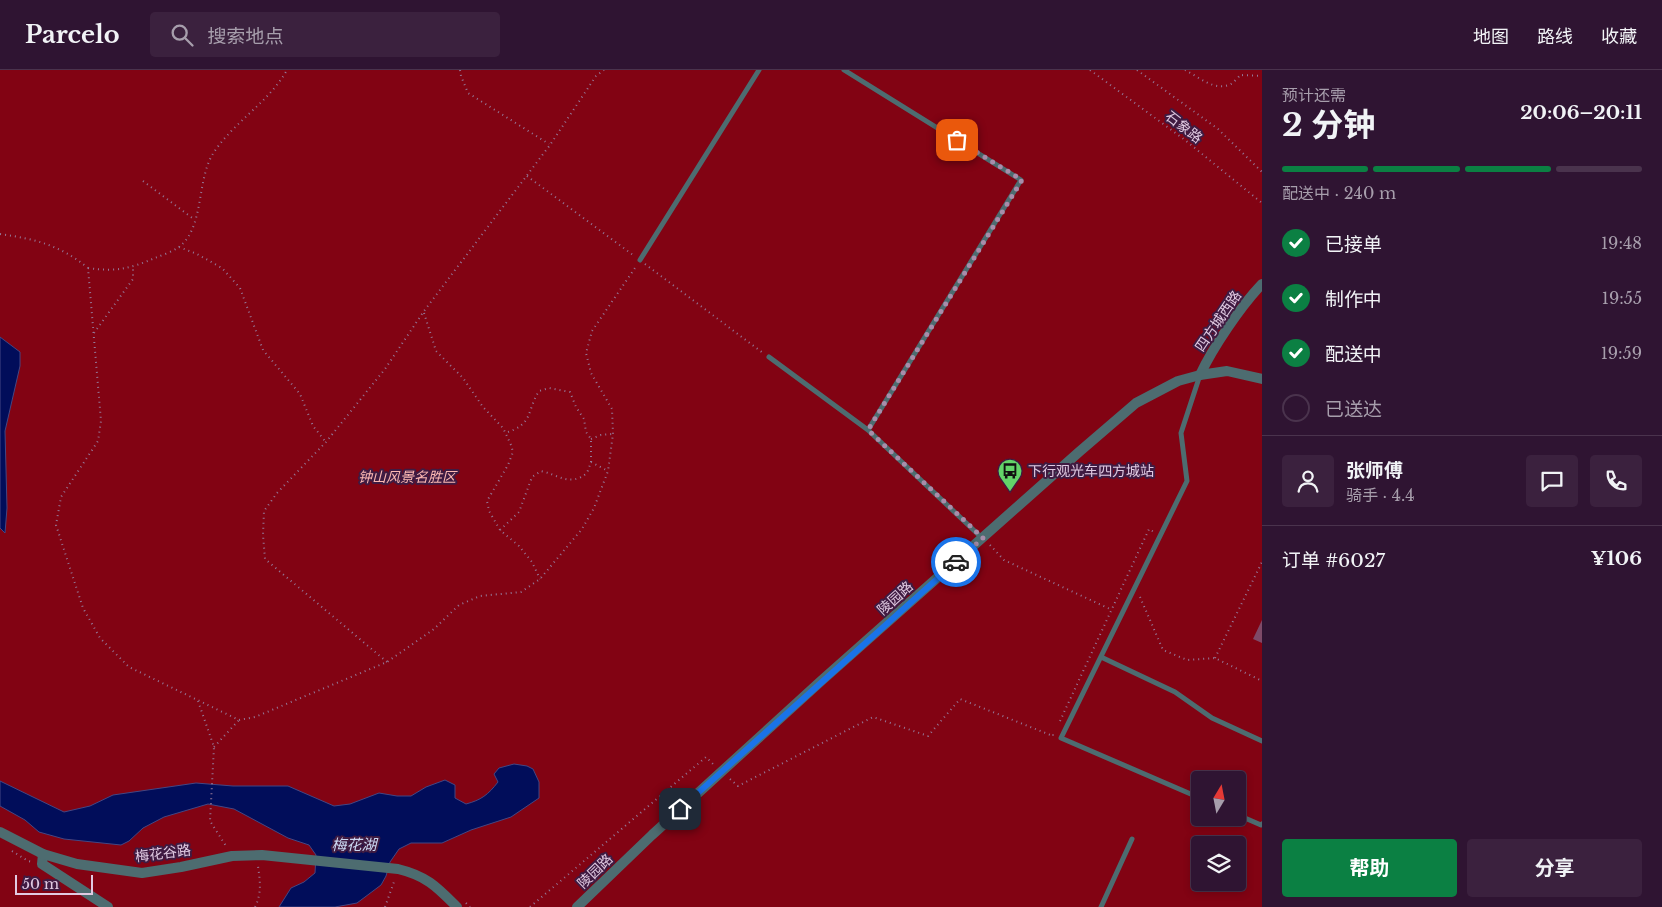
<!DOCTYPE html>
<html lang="zh">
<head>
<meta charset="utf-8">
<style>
	body { margin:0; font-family:"Libre Baskerville","Noto Sans SC",serif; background:#3b213e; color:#f1f3f6; height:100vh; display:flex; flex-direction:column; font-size:19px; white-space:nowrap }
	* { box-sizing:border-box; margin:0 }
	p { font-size:16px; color:#a79eac }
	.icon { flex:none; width:28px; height:28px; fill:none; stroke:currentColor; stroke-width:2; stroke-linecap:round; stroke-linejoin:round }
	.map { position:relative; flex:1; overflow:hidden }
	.drawer { display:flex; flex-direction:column; background:#2f1432; width:400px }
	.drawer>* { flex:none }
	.needle { width:32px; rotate:10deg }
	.tools { position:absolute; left:1191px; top:701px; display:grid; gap:10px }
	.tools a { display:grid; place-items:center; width:55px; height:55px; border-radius:5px; background:#2f1432; box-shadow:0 2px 8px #0003,0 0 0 1px #4a334d; font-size:25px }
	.scale { position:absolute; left:15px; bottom:12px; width:78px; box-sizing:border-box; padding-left:5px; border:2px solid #e1cae2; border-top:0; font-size:14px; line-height:18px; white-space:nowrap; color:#e1cae2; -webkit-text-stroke:4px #3f1b42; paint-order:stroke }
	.pin { position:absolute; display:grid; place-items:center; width:42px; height:42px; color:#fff; margin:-21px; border-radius:10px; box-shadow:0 2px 8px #0006 }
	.courier { position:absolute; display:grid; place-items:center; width:50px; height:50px; margin:-25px; border:4px solid #1a73e8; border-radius:50%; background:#fff; color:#222; box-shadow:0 1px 6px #0007 }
	.head em { font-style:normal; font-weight:700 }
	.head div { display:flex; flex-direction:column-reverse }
	.head { display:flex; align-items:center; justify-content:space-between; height:85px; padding:0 20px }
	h1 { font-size:32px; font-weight:700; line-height:38px }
	.bar { display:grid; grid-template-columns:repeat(4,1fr); gap:8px 5px; align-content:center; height:60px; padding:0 20px }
	.bar i { height:6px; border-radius:4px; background:#4a334d }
	.bar .selected { background:#0b8043 }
	.bar p { grid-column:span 4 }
	.line { display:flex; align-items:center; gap:12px; padding:0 20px; border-top:1px solid #4a334d }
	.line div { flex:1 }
	.round { display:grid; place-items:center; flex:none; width:52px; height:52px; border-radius:5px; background:#3b213e }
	ol { padding:0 20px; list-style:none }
	li { display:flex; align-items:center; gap:15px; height:55px }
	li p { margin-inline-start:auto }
	li .icon { padding:5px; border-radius:50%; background:#0b8043; color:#fff; stroke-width:4 }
	li:last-child { color:#a79eac }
	li i { width:28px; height:28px; border:2px solid #4a334d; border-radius:50% }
	.button { display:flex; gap:10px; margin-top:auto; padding:10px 20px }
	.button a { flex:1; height:58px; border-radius:5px; background:#0b8043; color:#fff; font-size:20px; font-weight:700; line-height:58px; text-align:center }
	.button a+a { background:#3b213e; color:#f1f3f6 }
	header { display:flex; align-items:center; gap:30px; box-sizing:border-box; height:70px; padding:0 25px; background:#2f1432; border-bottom:1px solid #4a334d }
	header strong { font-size:24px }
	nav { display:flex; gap:28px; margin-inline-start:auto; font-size:18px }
	.search { width:350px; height:45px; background:#3b213e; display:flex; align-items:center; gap:12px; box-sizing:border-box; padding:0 18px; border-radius:5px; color:#a79eac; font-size:19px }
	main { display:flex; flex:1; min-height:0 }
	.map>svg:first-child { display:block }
</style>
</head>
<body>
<header>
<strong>Parcelo</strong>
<div class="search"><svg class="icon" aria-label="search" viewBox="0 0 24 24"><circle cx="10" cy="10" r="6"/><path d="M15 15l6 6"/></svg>搜索地点</div>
<nav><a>地图</a><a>路线</a><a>收藏</a></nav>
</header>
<main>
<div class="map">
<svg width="1262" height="837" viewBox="0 0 1262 837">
	<rect width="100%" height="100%" fill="#3f1b42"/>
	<path fill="#820313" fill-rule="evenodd" d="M0 0H1262V837H0ZM1200 710H1238V748H1200ZM1200 775H1238V812H1200Z"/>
	<path fill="#010d5a" stroke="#444683" d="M0 267 20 282V296L5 361 7 438 5 463 0 458Z
		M514 694 527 696 533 699 539 712V728L511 747 471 760 442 773H411L399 779 390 792 386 806 381 815 357 833 335 837H279L291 818 304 812 315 803 316 785 309 775 288 768 234 739 208 734 164 747 143 758 129 771 121 775 64 769 39 762 25 750 0 736V711L64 742 90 736 113 725 196 713 233 716H288L334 736 350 734 379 723 397 726H411L426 717 445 710 455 715V728L466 734C481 730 488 725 498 712L494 704 499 698Z"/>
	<path fill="#7e4a68" d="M1262 550V573L1253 569Z"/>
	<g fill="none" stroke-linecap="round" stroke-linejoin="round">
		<path stroke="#957897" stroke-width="2" stroke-dasharray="1 4" stroke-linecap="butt" d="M460 0 461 6 468 23 549 74
			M1090 0 1185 70 1262 133
			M1137 0 1218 59 1262 102
			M1185 0C1199 7 1215 22 1231 14 1234 12 1238 8 1240 5L1262 6
			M527 106 633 185
			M143 111 195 150
			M0 164C35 169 60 175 88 198L101 351 98 371 61 427 56 455 83 538 100 568 129 597 239 650 255 647 387 592 434 559 459 535 480 526 521 522 540 509 582 459 594 438 608 401 613 364 612 339 591 303 586 283 592 261 637 195
			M179 177 197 184 222 198 240 218 263 280 300 324 313 356 325 371
			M645 194 763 283
			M88 198C116 202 129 199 155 188 162 185 172 182 179 177 205 157 196 109 214 82 235 51 269 32 287 0
			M424 243 436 281 463 308 483 337 503 358 511 375 513 382 508 395 487 431 489 441 500 460 519 476 532 492 540 509
			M94 263 133 209V198
			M591 369 601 365 612 364
			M591 392 608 401
			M500 460 519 442 532 407 541 401C559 405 570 417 587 403L591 392V369L586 362 584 349 576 337 570 322 549 318 539 321C526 342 534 354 505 363
			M990 475 1004 490 1110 539
			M1140 527 1163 580 1187 590 1215 588 1262 611
			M1215 588 1262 492
			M387 592 265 489 263 465 264 441 277 423 326 372 385 299 424 241 550 75 596 6 604 0
			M198 631 214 677 210 751 226 776
			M1060 651 1149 459 1154 462
			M214 677 239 650
			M730 709 738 716 873 647 928 666 960 629 1053 666V664
			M12 781 28 791 32 792
			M466 833 470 837
			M255 837C262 823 260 811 258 796
			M385 837 395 809
			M530 837 706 687 715 696"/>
		<path stroke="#4d6c70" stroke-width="5" d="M844 0 1021 110 868 360
			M640 190 759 0
			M769 287 868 360 982 468
			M1101 587 1175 622 1212 648 1262 671
			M1200 728 1061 668 1187 411 1181 363 1200 305
			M1238 745 1261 755 1262 754
			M1101 837 1132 769"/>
		<path stroke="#4d6c70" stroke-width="10" d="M1200 305C1213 277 1241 236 1262 214
			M43 784 42 794 108 837"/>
		<path stroke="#4d6c70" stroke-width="10" d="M0 762 43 784 77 794 142 803 181 797 232 786 262 785 398 799C427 806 437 817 457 837
			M577 837 652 765 821 611 1079 382 1136 333 1178 311 1200 305 1227 301 1262 309"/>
	</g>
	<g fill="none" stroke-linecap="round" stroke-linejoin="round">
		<path stroke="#a88daa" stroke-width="5" stroke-dasharray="0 9" d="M956 492 983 468 868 360 1022 110 957 70"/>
		<path stroke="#1a73e8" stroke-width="6" d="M680 739 956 492"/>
	</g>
	<defs>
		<symbol id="bus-pin" viewBox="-11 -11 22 30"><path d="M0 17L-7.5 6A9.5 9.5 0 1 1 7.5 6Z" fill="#63d469" stroke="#3f1b42"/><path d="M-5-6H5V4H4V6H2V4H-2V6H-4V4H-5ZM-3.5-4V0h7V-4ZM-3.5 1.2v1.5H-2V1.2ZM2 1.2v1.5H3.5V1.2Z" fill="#111"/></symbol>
	</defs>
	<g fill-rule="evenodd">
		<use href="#bus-pin" x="996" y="387" width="28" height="38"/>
	</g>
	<g text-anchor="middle" stroke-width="4" stroke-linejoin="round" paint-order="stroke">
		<g font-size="14" fill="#e1cae2" stroke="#3f1b42">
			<text transform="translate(1184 57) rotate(38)" y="5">石象路</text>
			<text transform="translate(1218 251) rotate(-56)" y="5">四方城西路</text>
			<text transform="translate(895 528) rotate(-42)" y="5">陵园路</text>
			<text transform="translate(163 783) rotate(-7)" y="5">梅花谷路</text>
			<text transform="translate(595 801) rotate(-44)" y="5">陵园路</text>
		</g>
		<g font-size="14" fill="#e1cae2" stroke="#3f1b42" text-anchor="start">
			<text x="1028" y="406">下行观光车四方城站</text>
		</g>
		<g font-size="14" font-style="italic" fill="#fdb9b3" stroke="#3f1b42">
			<text x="407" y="412">钟山风景名胜区</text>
		</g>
		<g font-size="15" font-style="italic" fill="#cbd8f3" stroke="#3f1b42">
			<text x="354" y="780">梅花湖</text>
		</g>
	</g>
</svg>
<div class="tools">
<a><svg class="needle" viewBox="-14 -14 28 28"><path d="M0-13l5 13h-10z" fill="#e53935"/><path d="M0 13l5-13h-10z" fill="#a79eac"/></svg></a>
<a><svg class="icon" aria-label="layers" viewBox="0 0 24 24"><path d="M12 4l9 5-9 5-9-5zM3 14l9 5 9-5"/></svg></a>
</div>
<div class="scale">50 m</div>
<div class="pin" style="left:957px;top:70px;background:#ea580c"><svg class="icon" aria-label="bag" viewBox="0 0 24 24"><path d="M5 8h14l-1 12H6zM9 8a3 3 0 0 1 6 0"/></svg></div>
<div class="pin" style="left:680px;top:739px;background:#1f2937"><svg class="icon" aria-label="home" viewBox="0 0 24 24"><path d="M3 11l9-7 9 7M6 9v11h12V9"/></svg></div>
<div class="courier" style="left:956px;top:492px"><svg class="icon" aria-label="car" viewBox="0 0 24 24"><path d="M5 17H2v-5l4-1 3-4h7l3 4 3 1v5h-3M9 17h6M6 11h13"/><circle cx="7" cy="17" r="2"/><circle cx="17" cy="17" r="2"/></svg></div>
</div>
<section class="drawer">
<div class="head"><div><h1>2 分钟</h1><p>预计还需</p></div><em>20:06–20:11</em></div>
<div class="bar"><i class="selected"></i><i class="selected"></i><i class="selected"></i><i></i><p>配送中 · 240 m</p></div>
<ol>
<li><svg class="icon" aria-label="check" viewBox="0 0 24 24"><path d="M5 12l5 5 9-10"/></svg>已接单<p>19:48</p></li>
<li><svg class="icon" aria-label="check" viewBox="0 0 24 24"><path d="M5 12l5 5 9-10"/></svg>制作中<p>19:55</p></li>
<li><svg class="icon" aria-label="check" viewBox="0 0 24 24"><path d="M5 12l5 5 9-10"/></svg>配送中<p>19:59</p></li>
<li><i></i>已送达</li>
</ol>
<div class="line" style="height:90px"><a class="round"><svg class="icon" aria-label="person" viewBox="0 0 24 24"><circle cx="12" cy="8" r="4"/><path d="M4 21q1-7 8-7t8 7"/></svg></a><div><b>张师傅</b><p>骑手 · 4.4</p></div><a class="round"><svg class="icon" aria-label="chat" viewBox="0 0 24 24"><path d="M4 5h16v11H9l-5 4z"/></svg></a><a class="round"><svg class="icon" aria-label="phone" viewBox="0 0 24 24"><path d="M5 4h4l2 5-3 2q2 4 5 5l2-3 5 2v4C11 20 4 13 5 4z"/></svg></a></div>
<div class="line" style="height:65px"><div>订单 #6027</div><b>¥106</b></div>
<div class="button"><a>帮助</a><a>分享</a></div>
</section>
</main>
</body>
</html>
